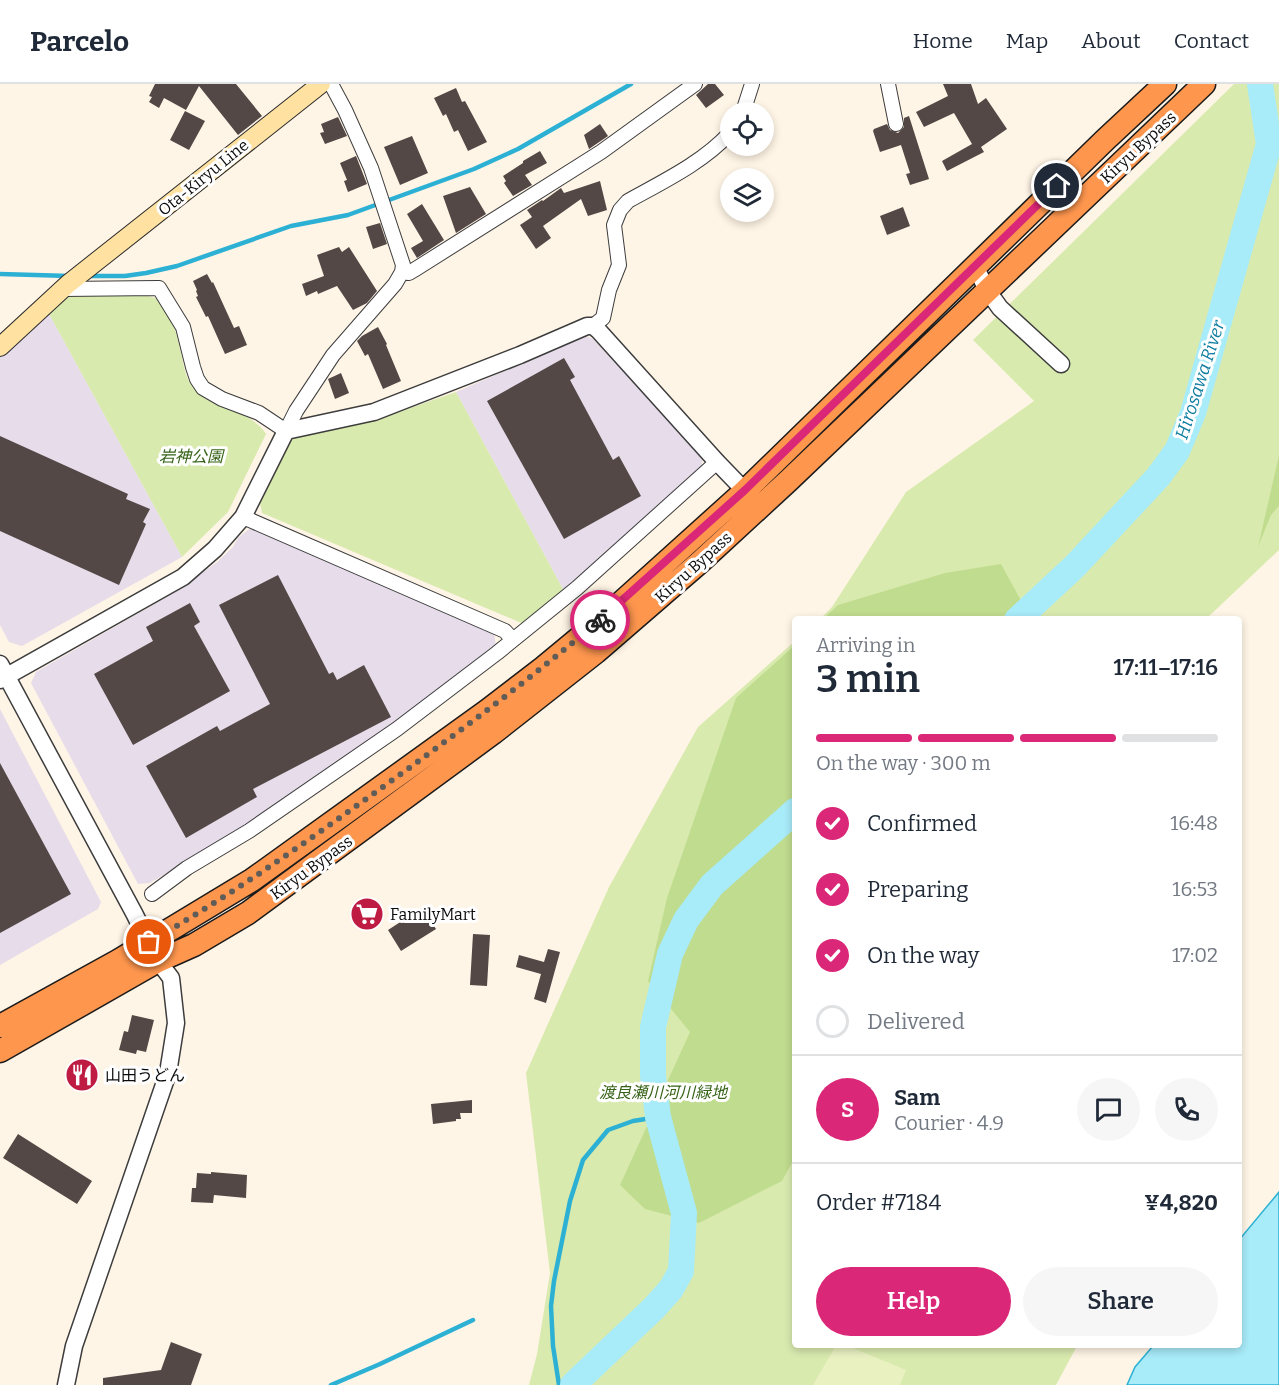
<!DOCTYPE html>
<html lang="en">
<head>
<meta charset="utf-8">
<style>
	body { margin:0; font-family:Bitter,"Noto Sans JP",serif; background:#f6f6f7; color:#1f2937; height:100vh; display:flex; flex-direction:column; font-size:22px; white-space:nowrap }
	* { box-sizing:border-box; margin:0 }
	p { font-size:20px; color:#747a83 }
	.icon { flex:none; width:33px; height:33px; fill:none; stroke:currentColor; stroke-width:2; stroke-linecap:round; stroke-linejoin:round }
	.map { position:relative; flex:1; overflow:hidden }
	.drawer { position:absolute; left:792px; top:532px; width:450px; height:732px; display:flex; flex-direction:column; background:#fff; border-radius:6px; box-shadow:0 3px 9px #0003 }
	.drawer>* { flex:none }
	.controls { position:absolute; left:720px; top:18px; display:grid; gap:12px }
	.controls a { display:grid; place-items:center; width:54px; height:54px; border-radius:50%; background:#fff; box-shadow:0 3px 9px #0003; font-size:30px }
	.pin { position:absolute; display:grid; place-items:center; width:51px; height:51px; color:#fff; margin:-26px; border:3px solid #fff; border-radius:50%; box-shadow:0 2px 6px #0007 }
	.courier { position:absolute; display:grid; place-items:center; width:60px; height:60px; margin:-30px; border:4px solid #db2777; border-radius:50%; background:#fff; color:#222; box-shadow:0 2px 8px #0007 }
	.head em { font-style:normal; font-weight:600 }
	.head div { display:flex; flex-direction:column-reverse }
	.head { display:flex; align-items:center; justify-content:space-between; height:102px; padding:0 24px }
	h1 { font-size:39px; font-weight:600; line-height:45px }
	.bar { display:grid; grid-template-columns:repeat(4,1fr); gap:9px 6px; align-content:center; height:72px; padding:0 24px }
	.bar i { height:8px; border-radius:4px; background:#e0e1e3 }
	.bar .selected { background:#db2777 }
	.bar p { grid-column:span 4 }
	.line { display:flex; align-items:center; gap:15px; padding:0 24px; border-top:2px solid #e0e1e3 }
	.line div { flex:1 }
	.round { display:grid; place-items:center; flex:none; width:63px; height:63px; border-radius:32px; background:#f6f6f7 }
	ol { padding:0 24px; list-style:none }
	li { display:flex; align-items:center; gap:18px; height:66px }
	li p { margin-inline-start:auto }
	li .icon { padding:6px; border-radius:50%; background:#db2777; color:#fff; stroke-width:4 }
	li:last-child { color:#747a83 }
	li i { width:33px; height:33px; border:3px solid #e0e1e3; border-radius:50% }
	.action { display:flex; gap:12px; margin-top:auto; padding:12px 24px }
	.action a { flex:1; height:69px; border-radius:36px; background:#db2777; color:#fff; font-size:24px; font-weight:600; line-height:69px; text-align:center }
	.action a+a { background:#f6f6f7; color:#1f2937 }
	header { display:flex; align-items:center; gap:36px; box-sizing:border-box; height:84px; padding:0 30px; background:#fff; border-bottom:2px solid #e0e1e3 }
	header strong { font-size:28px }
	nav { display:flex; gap:33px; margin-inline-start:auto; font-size:21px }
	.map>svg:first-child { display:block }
</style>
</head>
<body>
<header>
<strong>Parcelo</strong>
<nav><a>Home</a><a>Map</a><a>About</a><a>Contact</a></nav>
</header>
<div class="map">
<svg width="1279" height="1301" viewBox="0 0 1279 1301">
	<rect width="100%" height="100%" fill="#fff5e6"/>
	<path fill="#e6dcea" d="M48 228 182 473 22 562 9 558 0 541V269Z
		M586 252 593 255 703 373 701 386 564 507 456 308Z
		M257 444 494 549 496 562 433 611 245 744 150 799 138 800 31 599 36 588 172 510 216 479 233 463 238 454 249 445Z
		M0 625 101 818 98 825 0 881Z"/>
	<path fill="#d9eaaf" d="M1234 0H1279V466L1206 535 819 536 832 523 906 408 1034 317 973 256Z
		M75 210C92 210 143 207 157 215 172 225 177 253 181 269 184 283 186 297 196 307 217 327 250 325 266 350L228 428 182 473 48 228 63 215Z
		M456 308 564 507 526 541 262 429 260 419 288 355 295 350 379 335Z
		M795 557V1262H1077L1056 1301H529L537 1270 550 1189 526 989 609 803 698 643Z"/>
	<path fill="#c0dc8e" d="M1279 371V422L1271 431 1258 463Z
		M1001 480 1024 522 1006 535H823L838 521 945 489Z
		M795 561V1073L782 1097 699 1139 645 1125 620 1101 690 948 648 897 667 814 736 614Z"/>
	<path fill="#eaf1c1" d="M838 1262H848L906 1286 900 1301H813L835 1263Z"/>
	<path fill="#a8ebf9" stroke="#2cb1d4" stroke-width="1.5" d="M1279 1108V1301H1127L1135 1283 1153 1262H1239V1156Z"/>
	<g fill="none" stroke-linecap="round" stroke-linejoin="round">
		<path stroke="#2cb1d4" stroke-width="4.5" d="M0 190 70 192
			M88 192H125L146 189 177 182 291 142 348 131 474 85 518 65 631 0
			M331 1301 380 1280 473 1236
			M559 1301 553 1262 551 1222 554 1197 570 1117 583 1076 608 1046 633 1037 658 1033"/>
		<path stroke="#a8ebf9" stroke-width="26" d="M1017 536 1075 482 1158 393 1177 367 1193 329 1269 60 1260 0
			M573 1301 654 1224 671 1205 681 1187 684 1129 658 1033 653 992V943L670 870 686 836 712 801 795 727"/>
	</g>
	<path fill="#534846" d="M155 0H236L262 32 238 51 199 2 186 26 164 14 159 24 149 18 152 13 149 12Z
		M708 0H715L724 11 706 24 696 11Z
		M943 0H971L978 20 986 14 1007 45 981 63 984 68 947 87 942 77 972 60 954 29 924 43 916 28 948 12Z
		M456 4 462 18 465 17 487 58 468 67 458 46 454 48 446 30 443 32 434 14Z
		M185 27 205 37 189 66 170 56Z
		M909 32 929 95 910 101 906 90 910 89 901 61 880 68 873 47 874 45 887 40 890 46 898 49 904 43V34Z
		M338 33 347 52 325 60 320 49 324 48 321 40Z
		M600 40 608 52 589 65 584 51Z
		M412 52 428 89 400 101 384 63Z
		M540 67 547 79 525 91 532 101 513 112 504 99 506 97 503 92 523 79V77Z
		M356 72 367 100 348 108 344 97 347 96 340 79Z
		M600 97 607 126 588 132 581 115 543 142 551 154 536 165 520 141 532 133 527 126 542 116 543 117 561 104 564 109Z
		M470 103 486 130 456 149 443 112Z
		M422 120 444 156 417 174 411 164 423 157 407 130Z
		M903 123 910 142 887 151 880 132Z
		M380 139 387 160 373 165 366 143Z
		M339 163 342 168 349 163 377 207 367 219 353 226 337 202 318 210 317 207 306 212 302 200 324 192 317 171Z
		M207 190 212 199 213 198 234 244 239 242 247 261 225 270 208 232 206 233 196 213 198 212 196 207 197 206 193 197Z
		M378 243 387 260 386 261 401 297 383 305 368 270 365 272 357 257 362 252Z
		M564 274 575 293 570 296 613 376 619 372 641 412 564 455 487 317Z
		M341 289 349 309 335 315 328 295Z
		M0 352 128 410 126 415 150 425 143 438 146 440 119 501 0 447Z
		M278 491 329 590 333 588 337 596 364 581 391 633 253 705 257 713 186 754 146 682 217 642 220 647 270 620 219 521Z
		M190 519 200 538 194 542 230 607 133 661 94 590 153 557 146 543Z
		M0 679 71 810 0 849Z
		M422 824 436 845 401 867 388 846Z
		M473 850 490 851 487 902 470 901Z
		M548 865 560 868 546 919 534 915 541 890 516 883 519 871 544 878Z
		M132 931 154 936 146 968 137 966 136 970 119 966 124 947 128 948Z
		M472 1016V1029H460L461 1035H456V1037L433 1040 431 1020Z
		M18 1050 92 1097 77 1120 3 1074Z
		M211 1088 247 1091 246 1114 214 1111 213 1119 191 1118 192 1104H196L197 1089 211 1090Z
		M171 1258 202 1270 191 1301H103V1294L161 1286Z"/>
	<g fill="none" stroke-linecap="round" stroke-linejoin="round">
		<defs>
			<path id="minor" d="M888 0 896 40
				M743 28 752 0
				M402 188 409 189 414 186 601 68 695 0
				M62 205 159 204 183 243 193 283 197 295 203 304 222 315 259 329 286 347 296 327 333 271 395 200 402 188 403 181 371 84 345 26 331 0
				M593 242 603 234 609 206 619 181 614 141 620 126 628 117C664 97 702 79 730 49
				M243 433 505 547 513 556
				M152 810 187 784 249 747 397 645 497 569 577 504 717 378"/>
			<path id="tertiary" d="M975 182 987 206 1000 224 1061 280
				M0 580 134 829 158 877 171 894 176 939 168 989 74 1262 66 1301
				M0 596 183 493 215 465 243 433 286 347 374 328 520 271 587 242H593L598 246 717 378 745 407"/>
			<path id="secondary" d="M0 263 68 200 321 0"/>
			<path id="trunk" d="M0 942 118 877 252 796 487 627 543 584 613 526 745 407 1105 56 1165 0
				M0 967 158 877 194 861 248 829 493 649 596 568 700 478 788 397 1204 0"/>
		</defs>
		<use href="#minor" stroke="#3d3d3d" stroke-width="16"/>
		<use href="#tertiary" stroke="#3d3d3d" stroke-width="19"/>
		<use href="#secondary" stroke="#2c2c2c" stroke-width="20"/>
		<use href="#trunk" stroke="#1b1b1b" stroke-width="25"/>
		<use href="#minor" stroke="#fff" stroke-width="14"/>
		<use href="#tertiary" stroke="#fff" stroke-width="16"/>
		<use href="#secondary" stroke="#ffe2a1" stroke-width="18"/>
		<use href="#trunk" stroke="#fe964e" stroke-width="22"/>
	</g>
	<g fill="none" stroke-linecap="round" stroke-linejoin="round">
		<path stroke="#605c57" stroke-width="6" stroke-dasharray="0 10.8" d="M149 858C230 812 305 759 380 705 455 651 529 596 600 536"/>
		<path stroke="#db2777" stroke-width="8" d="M600 536 745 406 1057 102"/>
	</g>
	<defs>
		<symbol id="supermarket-disc" viewBox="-11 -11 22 22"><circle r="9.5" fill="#bf1c44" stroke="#fff"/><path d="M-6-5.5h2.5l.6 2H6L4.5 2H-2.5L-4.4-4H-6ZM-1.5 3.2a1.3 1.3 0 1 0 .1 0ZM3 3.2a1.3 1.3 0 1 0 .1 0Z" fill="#fff"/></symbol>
		<symbol id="restaurant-disc" viewBox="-11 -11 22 22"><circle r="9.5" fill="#bf1c44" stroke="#fff"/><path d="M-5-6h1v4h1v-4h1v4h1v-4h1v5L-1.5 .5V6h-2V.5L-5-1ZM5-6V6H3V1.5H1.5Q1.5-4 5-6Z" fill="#fff"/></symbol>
	</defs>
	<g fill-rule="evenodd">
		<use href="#supermarket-disc" x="348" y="811" width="38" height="38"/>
		<use href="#restaurant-disc" x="63" y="972" width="38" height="38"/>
	</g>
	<g text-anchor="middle" stroke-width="6" stroke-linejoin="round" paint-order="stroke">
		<g font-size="16" fill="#0a0a0a" stroke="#fff">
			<text transform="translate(1138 63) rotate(-43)" y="6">Kiryu Bypass</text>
			<text transform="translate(203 93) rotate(-39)" y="6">Ota-Kiryu Line</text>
			<text transform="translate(693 483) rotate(-42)" y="6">Kiryu Bypass</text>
			<text transform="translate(311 783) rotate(-36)" y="6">Kiryu Bypass</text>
		</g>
		<g font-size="16" font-style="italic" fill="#366318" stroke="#fff">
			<text x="191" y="378">岩神公園</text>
			<text x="663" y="1014">渡良瀬川河川緑地</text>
		</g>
		<g font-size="16" fill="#0a0a0a" stroke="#fff" text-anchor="start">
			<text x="390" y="836">FamilyMart</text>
			<text x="105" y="997">山田うどん</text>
		</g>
		<g font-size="18" font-style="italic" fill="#0f7da0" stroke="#fff">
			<text transform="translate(1200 296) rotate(-72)" y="6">Hirosawa River</text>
		</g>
	</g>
</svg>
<div class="controls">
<a><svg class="icon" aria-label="locate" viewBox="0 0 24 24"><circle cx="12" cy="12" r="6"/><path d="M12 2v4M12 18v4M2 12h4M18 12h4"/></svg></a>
<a><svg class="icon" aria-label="layers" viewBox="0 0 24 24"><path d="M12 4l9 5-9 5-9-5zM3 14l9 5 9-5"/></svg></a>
</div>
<div class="pin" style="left:149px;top:858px;background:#ea580c"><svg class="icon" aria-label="bag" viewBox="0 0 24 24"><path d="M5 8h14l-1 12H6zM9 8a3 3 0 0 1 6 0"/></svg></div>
<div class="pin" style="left:1057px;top:102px;background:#1f2937"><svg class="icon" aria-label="home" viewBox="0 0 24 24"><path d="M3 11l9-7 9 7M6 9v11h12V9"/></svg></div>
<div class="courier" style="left:600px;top:536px"><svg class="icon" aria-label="bike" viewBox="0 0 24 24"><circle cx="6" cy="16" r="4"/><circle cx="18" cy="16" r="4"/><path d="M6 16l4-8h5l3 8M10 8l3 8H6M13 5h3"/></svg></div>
<section class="drawer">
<div class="head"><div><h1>3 min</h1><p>Arriving in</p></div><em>17:11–17:16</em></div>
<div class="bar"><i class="selected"></i><i class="selected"></i><i class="selected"></i><i></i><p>On the way · 300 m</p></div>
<ol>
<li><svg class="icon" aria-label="check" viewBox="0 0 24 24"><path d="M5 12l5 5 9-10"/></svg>Confirmed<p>16:48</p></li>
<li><svg class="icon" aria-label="check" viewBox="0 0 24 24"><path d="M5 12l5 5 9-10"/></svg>Preparing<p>16:53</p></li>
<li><svg class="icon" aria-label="check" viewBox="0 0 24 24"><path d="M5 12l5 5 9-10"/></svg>On the way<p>17:02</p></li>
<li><i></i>Delivered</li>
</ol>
<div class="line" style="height:108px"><b class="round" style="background:#db2777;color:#fff">S</b><div><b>Sam</b><p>Courier · 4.9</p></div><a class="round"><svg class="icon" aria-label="chat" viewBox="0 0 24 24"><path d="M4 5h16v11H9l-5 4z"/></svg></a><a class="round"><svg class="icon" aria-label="phone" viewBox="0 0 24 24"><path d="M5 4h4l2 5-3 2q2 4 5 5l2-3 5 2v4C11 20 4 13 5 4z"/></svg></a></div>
<div class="line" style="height:78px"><div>Order #7184</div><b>¥4,820</b></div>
<div class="action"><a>Help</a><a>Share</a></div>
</section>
</div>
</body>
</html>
